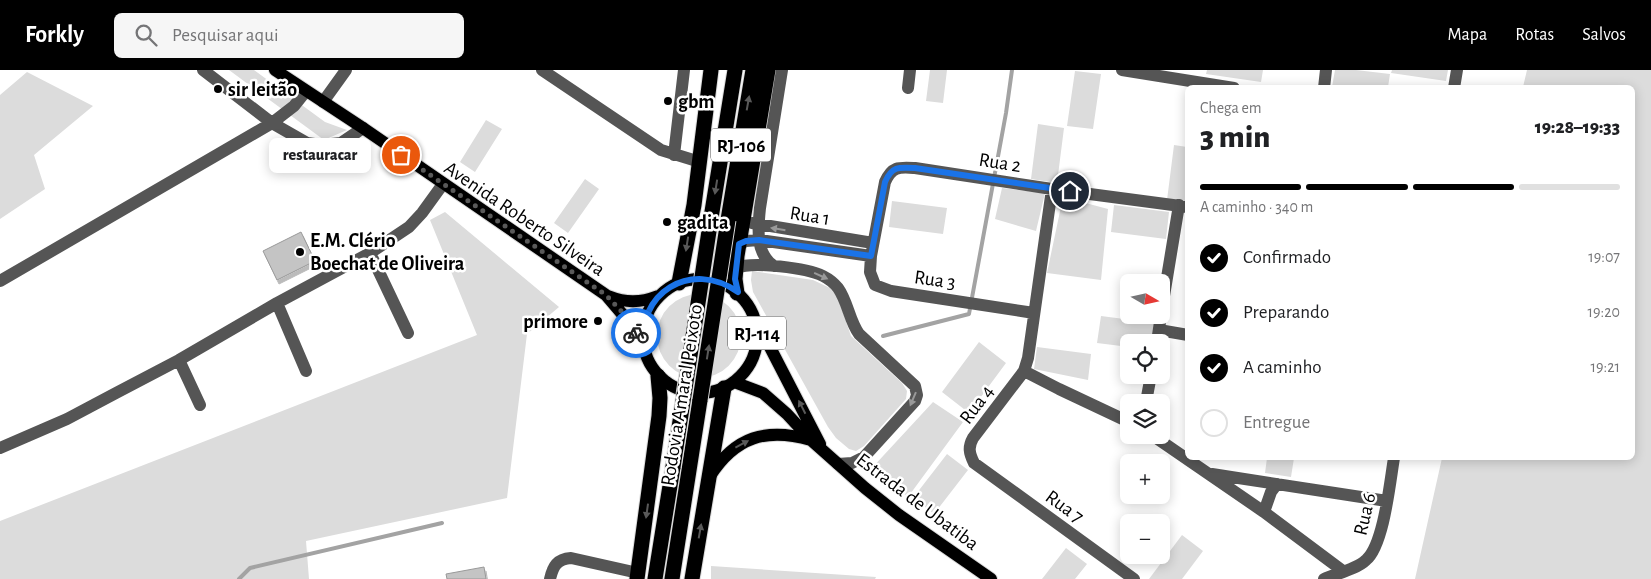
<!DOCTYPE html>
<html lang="pt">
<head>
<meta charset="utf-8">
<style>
	body { margin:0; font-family:"Alegreya Sans",sans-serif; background:#f6f6f6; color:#202124; height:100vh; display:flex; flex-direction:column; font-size:19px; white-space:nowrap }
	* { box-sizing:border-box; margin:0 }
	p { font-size:16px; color:#757577 }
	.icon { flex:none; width:28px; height:28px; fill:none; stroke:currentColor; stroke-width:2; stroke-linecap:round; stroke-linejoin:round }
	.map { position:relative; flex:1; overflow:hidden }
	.sheet { position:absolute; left:1185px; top:15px; width:450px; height:375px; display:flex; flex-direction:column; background:#fff; border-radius:8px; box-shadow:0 2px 12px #0003 }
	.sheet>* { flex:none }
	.needle { width:32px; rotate:99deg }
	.controls { position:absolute; left:1120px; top:204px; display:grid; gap:10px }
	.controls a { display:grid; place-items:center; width:50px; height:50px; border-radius:8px; background:#fff; box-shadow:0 2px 12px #0003; font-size:25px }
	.pin { position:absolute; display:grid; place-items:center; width:42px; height:42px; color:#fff; margin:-21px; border:2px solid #fff; border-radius:50%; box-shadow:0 1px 5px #0007 }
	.courier { position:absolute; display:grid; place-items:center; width:50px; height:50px; margin:-25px; border:4px solid #1a73e8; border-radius:50%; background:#fff; color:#222; box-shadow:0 1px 6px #0007 }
	.bubble { position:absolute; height:35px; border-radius:8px; background:#fff; box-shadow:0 2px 12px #0003; font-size:16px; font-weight:800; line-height:35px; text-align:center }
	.overview em { font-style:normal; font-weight:800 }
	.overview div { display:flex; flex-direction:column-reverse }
	.overview { display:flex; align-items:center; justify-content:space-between; height:85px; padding:0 15px }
	h1 { font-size:32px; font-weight:800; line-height:38px }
	.bar { display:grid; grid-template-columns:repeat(4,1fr); gap:8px 5px; align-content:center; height:60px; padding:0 15px }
	.bar i { height:6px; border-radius:4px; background:#e0e0e0 }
	.bar .on { background:#000 }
	.bar p { grid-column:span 4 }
	ol { padding:0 15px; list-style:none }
	li { display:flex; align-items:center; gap:15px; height:55px }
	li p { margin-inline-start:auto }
	li .icon { padding:5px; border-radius:50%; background:#000; color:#fff; stroke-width:4 }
	li:last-child { color:#757577 }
	li i { width:28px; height:28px; border:2px solid #e0e0e0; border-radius:50% }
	header { display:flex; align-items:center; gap:30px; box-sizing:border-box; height:70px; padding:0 25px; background:#000; color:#fff }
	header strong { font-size:24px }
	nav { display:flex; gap:28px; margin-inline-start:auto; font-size:18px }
	.search { width:350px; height:45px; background:#f6f6f6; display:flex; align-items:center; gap:12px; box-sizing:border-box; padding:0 18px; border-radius:8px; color:#757577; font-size:19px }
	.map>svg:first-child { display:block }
</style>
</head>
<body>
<header>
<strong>Forkly</strong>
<div class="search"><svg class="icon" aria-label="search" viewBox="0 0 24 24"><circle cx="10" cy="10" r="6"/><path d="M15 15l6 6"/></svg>Pesquisar aqui</div>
<nav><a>Mapa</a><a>Rotas</a><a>Salvos</a></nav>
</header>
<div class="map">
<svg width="1651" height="509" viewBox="0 0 1651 509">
	<defs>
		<filter id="shadow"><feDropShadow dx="2" dy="4" stdDeviation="0" flood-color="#0004"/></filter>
	</defs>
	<rect width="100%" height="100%" fill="#fff"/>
	<path fill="#dcdcdc" d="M229 0H254L325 52 347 60 324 70Z
		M930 0H947L943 33 926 31Z
		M1207 0H1263L1261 12 1206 4Z
		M1335 0H1356L1390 4 1388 17H1332Z
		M1392 0H1448L1446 11 1391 3Z
		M1527 0H1651V509H1415L1442 388H1632V18L1523 17Z
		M1075 1 1101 4 1093 59 1067 56Z
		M27 2 93 36 34 85 45 119 0 149V25Z
		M486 50 502 59 475 102 460 92Z
		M1038 54 1064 58 1057 113 1031 109Z
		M1174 75 1187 77V133L1167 130Z
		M585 109 599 119 568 163 554 153Z
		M1002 118 1045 123 1036 161 995 149Z
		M1063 127 1108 139 1101 210 1047 203Z
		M892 131 947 138 943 164 889 157Z
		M1114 135 1169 142 1166 169 1111 162Z
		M445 142 559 237 527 264 507 428 306 471 309 509H0V451L477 265 430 150Z
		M752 201 813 210 830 218 838 228 851 266 902 313 907 321 906 329 864 376 856 381 849 379 836 368 828 357 753 222 751 210Z
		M657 266a42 42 0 1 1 84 0a42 42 0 1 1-84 0Z
		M1101 246 1155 253 1153 272H1129V277L1097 273Z
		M979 272 1006 293 969 343 942 322Z
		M1037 277 1091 284 1088 310 1034 299Z
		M933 332 963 352 908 427 871 399Z
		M947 384 968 400 934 444 913 428Z
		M1267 388H1294L1291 407 1265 403Z
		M1182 465 1203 481 1182 509H1149Z
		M1066 478 1087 494 1075 509H1042Z
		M711 496 876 507 875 509H711Z"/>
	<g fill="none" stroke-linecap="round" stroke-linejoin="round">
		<path stroke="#a3a3a3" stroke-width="4" d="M883 266 969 244 1006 43 1012 0
			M239 509 250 498 442 453"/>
	</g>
	<path fill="#c4c4c4" stroke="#999" filter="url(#shadow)" d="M301 162 315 191 277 210 263 181Z
		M484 497 486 509H447L446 504Z"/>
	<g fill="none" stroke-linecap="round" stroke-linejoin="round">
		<defs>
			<path id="major" d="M275 0 363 58 606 225 629 252 644 280
				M643 266a57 57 0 1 1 114 0a57 57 0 1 1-114 0Z
				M608 226C626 233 640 233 658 226
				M758 254 820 374
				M734 312 763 323 787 344 811 370 865 418 899 445 991 509
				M710 406C735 367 766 357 811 370"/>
			<path id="highway" d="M711 148 735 0
				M728 150 753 0
				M679 213 694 135 711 0
				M737 223 735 209 737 186 768 0
				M637 509 659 346 660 328 658 306
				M655 509 673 397
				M672 509 700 330
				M692 509 724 318"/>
		</defs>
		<use href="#major" stroke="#dbdbdb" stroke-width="14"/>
		<use href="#highway" stroke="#dbdbdb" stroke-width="17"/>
		<path stroke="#555" stroke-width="12" d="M203 0 272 53 307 73 322 75 341 73 363 58
			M542 0 661 80 700 92
			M1122 0 1234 18
			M908 18 910 0
			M1324 18 1326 0
			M1454 18 1457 0
			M323 32 346 0
			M674 85 684 0
			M1052 119 1028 288 1024 301 973 368C968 377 969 383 974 393L1134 509
			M752 153 873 173
			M739 174 746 171 759 170 871 186
			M370 183 408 263
			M774 196C755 184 758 157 760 138L782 0
			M736 198C753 191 807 198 823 206 829 209 834 213 838 218 848 232 849 250 859 264L915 316 917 325 915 331 864 387 852 393 838 394
			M0 211 272 53 294 36 306 21
			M277 233 306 301
			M1034 243 891 221 875 215 870 202 871 186 885 112C892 96 899 97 915 98L1052 119 1188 137
			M1161 244 1179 135
			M1159 260 1188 265
			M1157 272 1160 252
			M179 290 200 335
			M1024 301 1059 319 1129 352
			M1146 332 1151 305
			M1152 365 1264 442 1343 501
			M0 378 67 349 116 323 179 290 277 233 370 183 409 157 422 143 443 114
			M1212 404 1387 431
			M1264 442 1271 422 1277 414
			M550 509C553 496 557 489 571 488L638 503
			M1324 509C1336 504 1357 499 1366 490 1384 475 1390 411 1394 388"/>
		<use href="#major" stroke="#000" stroke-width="12"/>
		<use href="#highway" stroke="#000" stroke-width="15"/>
		<defs>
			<path id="highway-bridge" d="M700 330 728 150
				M673 397 711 148"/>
		</defs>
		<use href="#highway-bridge" stroke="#dbdbdb" stroke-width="17" stroke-linecap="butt"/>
		<use href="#highway-bridge" stroke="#000" stroke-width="15"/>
	</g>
	<defs><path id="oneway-solid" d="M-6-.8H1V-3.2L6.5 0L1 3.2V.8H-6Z" transform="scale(1.25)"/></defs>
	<g fill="#595959">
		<use href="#oneway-solid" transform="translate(748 33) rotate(-80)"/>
		<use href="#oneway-solid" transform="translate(716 117) rotate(99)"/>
		<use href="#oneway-solid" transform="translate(687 174) rotate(99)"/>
		<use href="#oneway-solid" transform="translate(708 282) rotate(-81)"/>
		<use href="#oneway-solid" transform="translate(802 337) rotate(-117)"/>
		<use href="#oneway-solid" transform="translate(742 374) rotate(-28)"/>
		<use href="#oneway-solid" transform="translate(647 441) rotate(98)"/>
		<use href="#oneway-solid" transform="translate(700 461) rotate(-80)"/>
	</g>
	<g fill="#999">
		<use href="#oneway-solid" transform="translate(778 159) rotate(-171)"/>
		<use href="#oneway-solid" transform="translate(821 206) rotate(24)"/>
		<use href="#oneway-solid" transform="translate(913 329) rotate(113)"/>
	</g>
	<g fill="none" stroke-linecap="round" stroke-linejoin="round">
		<path stroke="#595959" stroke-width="5" stroke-dasharray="0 9" d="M401 85 606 225 622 242 636 263"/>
		<path stroke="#1a73e8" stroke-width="6" d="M636 263 644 280C635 223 691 189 738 222L735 209 739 174 746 171 759 170 871 186 885 112C892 96 899 97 915 98L1070 121"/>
	</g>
	<g fill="#000" stroke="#fff" stroke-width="2">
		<circle cx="218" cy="19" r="5"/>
		<circle cx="668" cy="31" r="5"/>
		<circle cx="667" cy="152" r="5"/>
		<circle cx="300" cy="182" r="5"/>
		<circle cx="598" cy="251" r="5"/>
	</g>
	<g text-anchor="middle" stroke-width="5" stroke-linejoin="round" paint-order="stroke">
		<g fill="#fff" stroke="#4c4c4c" stroke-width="1">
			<rect x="711" y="58.5" width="60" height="33" rx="4"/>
			<rect x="728" y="246.5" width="58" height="33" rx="4"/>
		</g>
		<g font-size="19" font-weight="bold" fill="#000">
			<text x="741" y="82">RJ-106</text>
			<text x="757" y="270">RJ-114</text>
		</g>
		<g font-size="20" font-weight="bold" fill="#000" stroke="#fff" text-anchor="start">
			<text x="228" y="26">sir leitão</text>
			<text x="678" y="38">gbm</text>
			<text x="677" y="159">gadita</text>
			<text x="310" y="177">E.M. Clério<tspan x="310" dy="23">Boechat de Oliveira</tspan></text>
			<text x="588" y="258" text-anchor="end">primore</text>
		</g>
		<g font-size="20" fill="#000" stroke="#fff">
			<text transform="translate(1000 92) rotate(9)" y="7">Rua 2</text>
			<text transform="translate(810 145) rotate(9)" y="7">Rua 1</text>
			<text transform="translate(525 148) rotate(34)" y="7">Avenida Roberto Silveira</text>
			<text transform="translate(935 209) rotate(8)" y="7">Rua 3</text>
			<text transform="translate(681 325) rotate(-81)" y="7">Rodovia Amaral Peixoto</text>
			<text transform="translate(976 334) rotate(-53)" y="7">Rua 4</text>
			<text transform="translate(918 431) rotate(37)" y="7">Estrada de Ubatiba</text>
			<text transform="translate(1065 436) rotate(36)" y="7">Rua 7</text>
			<text transform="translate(1364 444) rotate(-77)" y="7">Rua 6</text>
		</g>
	</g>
</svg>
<div class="controls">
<a><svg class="needle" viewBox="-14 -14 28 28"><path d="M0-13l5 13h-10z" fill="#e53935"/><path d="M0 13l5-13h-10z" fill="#757577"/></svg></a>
<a><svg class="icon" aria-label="locate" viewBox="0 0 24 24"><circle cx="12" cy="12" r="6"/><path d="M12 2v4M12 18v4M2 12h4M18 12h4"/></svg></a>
<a><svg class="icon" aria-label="layers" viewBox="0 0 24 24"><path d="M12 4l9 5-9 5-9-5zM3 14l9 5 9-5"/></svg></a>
<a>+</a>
<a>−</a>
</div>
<div class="pin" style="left:401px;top:85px;background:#ea580c"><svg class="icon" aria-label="bag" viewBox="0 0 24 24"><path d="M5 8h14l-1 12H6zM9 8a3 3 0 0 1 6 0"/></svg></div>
<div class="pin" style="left:1070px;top:121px;background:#1f2937"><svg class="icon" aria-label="home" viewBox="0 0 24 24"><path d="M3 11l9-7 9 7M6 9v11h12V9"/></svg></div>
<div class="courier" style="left:636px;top:263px"><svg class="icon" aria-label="bike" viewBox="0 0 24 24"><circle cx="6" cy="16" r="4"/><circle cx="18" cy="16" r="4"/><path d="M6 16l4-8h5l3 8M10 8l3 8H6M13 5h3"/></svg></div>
<div class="bubble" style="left:269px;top:68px;width:102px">restauracar</div>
<section class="sheet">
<div class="overview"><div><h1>3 min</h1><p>Chega em</p></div><em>19:28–19:33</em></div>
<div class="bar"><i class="on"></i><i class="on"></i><i class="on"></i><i></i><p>A caminho · 340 m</p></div>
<ol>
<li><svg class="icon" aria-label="check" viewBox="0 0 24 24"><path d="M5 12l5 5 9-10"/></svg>Confirmado<p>19:07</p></li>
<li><svg class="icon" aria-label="check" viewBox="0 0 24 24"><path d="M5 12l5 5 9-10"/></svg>Preparando<p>19:20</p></li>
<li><svg class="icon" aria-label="check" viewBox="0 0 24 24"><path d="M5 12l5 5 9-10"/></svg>A caminho<p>19:21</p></li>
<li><i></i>Entregue</li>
</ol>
</section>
</div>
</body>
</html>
